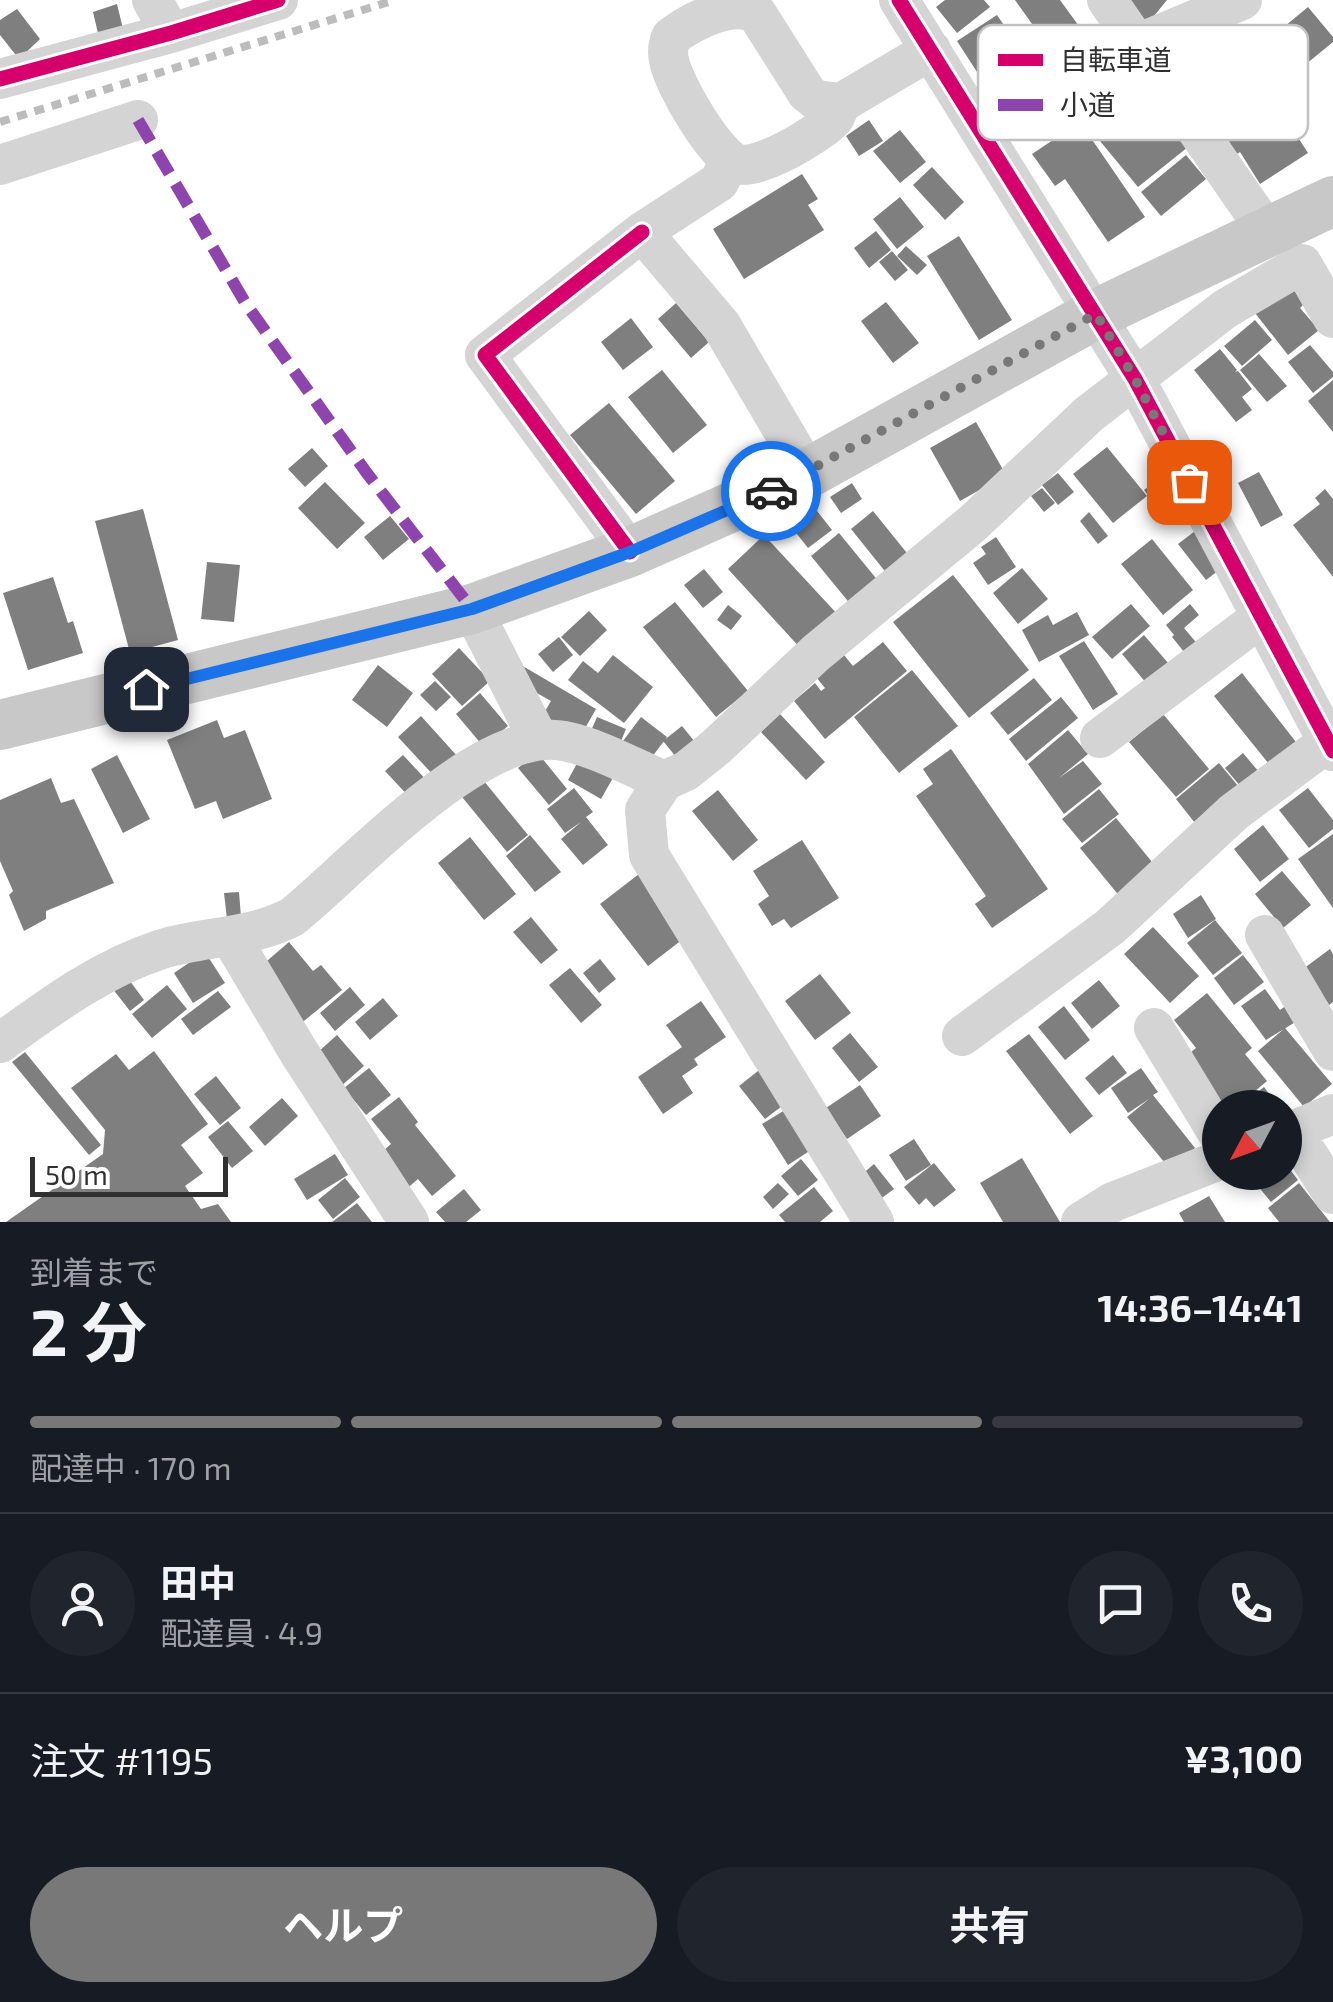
<!DOCTYPE html>
<html lang="ja">
<head>
<meta charset="utf-8">
<style>
	body { margin:0; font-family:"Exo 2","Noto Sans JP",sans-serif; background:#20242c; color:#f1f3f6; height:100vh; display:flex; flex-direction:column; font-size:38px; white-space:nowrap }
	* { box-sizing:border-box; margin:0 }
	p { font-size:32px; color:#9ea1a6 }
	.icon { flex:none; width:55px; height:55px; fill:none; stroke:currentColor; stroke-width:2; stroke-linecap:round; stroke-linejoin:round }
	.map { position:relative; height:1222px; overflow:hidden }
	.sheet { display:flex; flex-direction:column; background:#171b24; flex:1 }
	.sheet>* { flex:none }
	.needle { width:65px; rotate:229deg }
	.fabs { position:absolute; left:1202px; top:1090px; display:grid; gap:20px }
	.fabs a { display:grid; place-items:center; width:100px; height:100px; border-radius:50%; background:#171b24; box-shadow:0 5px 15px #0003; font-size:50px }
	.scale { position:absolute; left:30px; bottom:25px; width:198px; box-sizing:border-box; padding-left:10px; border:5px solid #303030; border-top:0; font-size:28px; line-height:35px; white-space:nowrap; color:#303030; -webkit-text-stroke:8px #fff; paint-order:stroke }
	.pin { position:absolute; display:grid; place-items:center; width:85px; height:85px; color:#fff; margin:-42px; border-radius:20px; box-shadow:0 5px 15px #0006 }
	.courier { position:absolute; display:grid; place-items:center; width:100px; height:100px; margin:-50px; border:8px solid #1a73e8; border-radius:50%; background:#fff; color:#222; box-shadow:0 2px 12px #0007 }
	.headline em { font-style:normal; font-weight:700 }
	.headline div { display:flex; flex-direction:column-reverse }
	.headline { display:flex; align-items:center; justify-content:space-between; height:170px; padding:0 30px }
	h1 { font-size:65px; font-weight:700; line-height:75px }
	.bar { display:grid; grid-template-columns:repeat(4,1fr); gap:15px 10px; align-content:center; height:120px; padding:0 30px }
	.bar i { height:12px; border-radius:8px; background:#363941 }
	.bar .on { background:#787878 }
	.bar p { grid-column:span 4 }
	.line { display:flex; align-items:center; gap:25px; padding:0 30px; border-top:2px solid #363941 }
	.line div { flex:1 }
	.round { display:grid; place-items:center; flex:none; width:105px; height:105px; border-radius:52px; background:#20242c }
	.cta { display:flex; gap:20px; margin-top:auto; padding:20px 30px }
	.cta a { flex:1; height:115px; border-radius:60px; background:#787878; color:#fff; font-size:40px; font-weight:700; line-height:115px; text-align:center }
	.cta a+a { background:#20242c; color:#f1f3f6 }
	.map>svg:first-child { display:block }
</style>
</head>
<body>
<div class="map">
<svg width="1333" height="1222" viewBox="0 0 1333 1222">
	<rect width="100%" height="100%" fill="#fff"/>
	<path fill="#7f7f7f" d="M945 0H984L990 7 957 33 936 7Z
		M1015 0H1060L1092 44 1062 66Z
		M1113 0H1167L1145 27Z
		M117 4 125 37 100 42 93 12Z
		M1308 7 1333 37V42L1289 78 1280 67 1262 82 1232 47 1250 32 1261 46Z
		M17 9 40 39 19 59 0 35V20Z
		M997 15 1016 43 1026 36 1042 58 1000 86 986 66 977 72 957 41Z
		M1221 17 1234 42 1204 57 1208 64 1220 57 1238 91 1206 108 1189 73 1179 78 1163 47Z
		M1259 93 1274 115 1281 111 1308 153 1260 184 1240 152 1233 157 1212 123Z
		M1133 113 1154 139 1171 126 1188 147 1138 187 1100 141Z
		M869 120 883 141 859 156 846 136Z
		M1080 122 1145 217 1108 242 1065 179 1055 186 1032 154Z
		M900 130 926 162 900 183 873 151Z
		M1186 155 1206 179 1161 216 1141 192Z
		M932 167 964 202 945 220 913 185Z
		M802 174 818 199 808 205 824 230 744 279 713 229Z
		M900 197 924 227 897 249 873 219Z
		M876 231 891 250 869 268 854 248Z
		M959 236 1012 320 979 340 927 256Z
		M906 246 927 265 917 275 897 256Z
		M892 251 908 270 895 281 879 262Z
		M1290 285 1305 303 1300 308 1319 330 1288 355 1255 313Z
		M886 302 919 343 893 363 861 321Z
		M676 303 709 342 691 358 658 319Z
		M631 318 653 347 623 370 601 342Z
		M1255 320 1272 340 1242 366 1224 346Z
		M1310 345 1333 372V377L1313 393 1288 362Z
		M1220 349 1237 370 1235 372 1238 371 1252 389 1242 397 1252 410 1236 422 1194 370Z
		M1259 354 1287 386 1267 402 1240 370Z
		M662 370 707 425 673 453 628 397Z
		M1333 380V432L1308 401Z
		M609 403 675 481 636 514 570 435Z
		M976 422 1006 475 960 501 930 448Z
		M1107 447 1147 496 1113 523 1073 474Z
		M312 448 328 466 305 487 288 469Z
		M1259 472 1283 515 1261 527 1238 483Z
		M1058 473 1074 492 1058 505 1042 485Z
		M1166 474 1182 494 1159 510 1144 490Z
		M325 482 365 523 337 549 298 508Z
		M852 483 862 499 841 513 830 497Z
		M1042 488 1055 503 1044 512 1031 496Z
		M1325 489 1333 499V577L1293 525 1320 504 1315 498Z
		M810 502 832 530 808 548 786 520Z
		M143 509 178 640 130 653 95 521Z
		M873 511 915 563 892 580 851 529Z
		M1089 512 1108 536 1098 544 1080 521Z
		M390 516 409 539 383 560 364 537Z
		M1199 528 1227 564 1206 580 1178 544Z
		M839 533 884 588 856 611 811 556Z
		M764 535 840 617 803 651 728 569Z
		M996 537 1016 567 988 585 973 563 986 554 981 547Z
		M1152 539 1193 590 1163 615 1121 564Z
		M207 562 240 565 234 622 201 619Z
		M1022 568 1048 599 1018 624 993 593Z
		M704 569 723 592 703 608 684 585Z
		M953 575 1029 670 969 718 893 622Z
		M53 577 68 623 73 621 83 653 28 670 3 593Z
		M675 602 748 691 716 717 643 627Z
		M1131 604 1150 626 1112 659 1092 637Z
		M1190 604 1199 615 1184 628 1205 653 1193 663 1172 637 1174 635 1166 625Z
		M728 605 742 616 731 630 717 620Z
		M589 611 607 630 580 656 561 637Z
		M1077 612 1089 635 1039 662 1022 630 1048 615 1053 625Z
		M1144 635 1175 671 1152 690 1122 654Z
		M559 637 573 655 553 672 538 654Z
		M1084 641 1118 694 1093 710 1059 656Z
		M883 642 907 671 825 739 794 701 815 683 821 691 825 688 816 677 844 655 853 666Z
		M459 648 490 681 462 706 432 674Z
		M613 655 653 687 624 723 568 680 583 661 598 673Z
		M378 665 413 693 387 727 352 700Z
		M521 665 596 709 579 739 541 718 551 701 512 679Z
		M912 670 958 726 899 773 854 717Z
		M1242 673 1296 742 1269 764 1214 696Z
		M1034 678 1052 700 1008 735 990 713Z
		M435 681 451 697 436 711 420 695Z
		M480 693 508 726 483 746 456 714Z
		M1061 697 1078 718 1026 761 1009 739Z
		M780 714 825 762 806 780 761 732Z
		M1163 714 1209 769 1176 797 1129 742Z
		M421 716 458 757 436 778 398 737Z
		M597 717 626 729 616 753 587 740Z
		M641 717 667 737 646 765 620 745Z
		M217 720 224 738 245 730 272 799 223 819 216 801 195 809 167 740Z
		M682 726 704 753 686 769 663 741Z
		M1068 730 1088 754 1059 778 1083 761 1102 784 1064 814 1028 764Z
		M951 749 1048 889 992 928 975 904 986 896 916 796 933 784 923 769Z
		M537 752 567 789 549 805 518 768Z
		M1243 753 1259 772 1241 787 1225 768Z
		M117 755 150 819 123 833 91 769Z
		M403 755 431 785 413 801 385 771Z
		M581 756 614 776 601 799 568 780Z
		M1219 763 1239 787 1195 823 1176 799Z
		M479 775 528 835 507 852 458 792Z
		M51 778 61 803 74 799 114 883 46 911V919L24 931 9 895 13 891 0 861V800Z
		M574 788 593 812 586 817 608 845 583 865 561 839 581 822 565 833 547 809Z
		M1308 788 1333 820V829L1309 848 1279 810Z
		M1099 789 1119 814 1082 843 1062 819Z
		M718 790 758 840 733 861 692 811Z
		M1116 818 1157 868 1121 898 1080 848Z
		M1263 825 1289 859 1260 882 1234 849Z
		M1333 834V908L1298 859Z
		M530 835 561 872 535 892 506 856Z
		M470 837 516 894 484 920 438 863Z
		M802 840 839 898 791 928 784 919 772 926 758 904 769 896 753 871Z
		M1282 871 1311 905 1283 928 1255 894Z
		M639 874 687 936 648 966 600 904Z
		M239 892 241 917 227 919 224 893Z
		M1201 895 1216 919 1188 938 1173 914Z
		M531 917 558 950 541 964 513 932Z
		M1215 920 1242 953 1213 975 1187 943Z
		M1153 927 1199 976 1170 1003 1124 954Z
		M289 942 313 971 321 965 342 990 299 1025 261 966Z
		M1330 949 1333 954V1002L1329 1005 1303 969Z
		M205 952 225 983 193 1003 174 973Z
		M1243 955 1264 982 1234 1005 1214 978Z
		M600 959 616 979 599 993 583 973Z
		M570 968 602 1005 581 1023 549 985Z
		M820 974 851 1013 815 1040 785 1001Z
		M127 977 144 1000 130 1011 112 988Z
		M1099 980 1120 1006 1092 1029 1071 1003Z
		M167 985 187 1009 152 1038 132 1014Z
		M350 987 365 1005 335 1031 320 1013Z
		M1265 989 1280 1010 1295 999 1307 1015 1266 1040 1241 1006Z
		M218 991 231 1007 193 1035 181 1019Z
		M1207 993 1252 1048 1245 1054 1267 1081 1235 1108H1224L1184 1058 1196 1048 1174 1020Z
		M383 998 398 1016 370 1040 355 1022Z
		M701 1001 726 1037 694 1059 698 1065 682 1076 693 1093 663 1114 638 1077 682 1047 666 1025Z
		M1064 1006 1090 1040 1065 1060 1038 1027Z
		M1285 1028 1332 1084 1304 1107 1258 1051Z
		M850 1033 878 1067 859 1082 832 1048Z
		M1029 1034 1093 1116 1070 1134 1006 1051Z
		M337 1035 364 1066 340 1087 317 1053Z
		M154 1051 208 1124 181 1145 203 1173 185 1186 201 1209 218 1204 231 1222H6L103 1154 105 1130 71 1088 116 1054 129 1070Z
		M25 1052 101 1145 89 1155 12 1062Z
		M1113 1055 1127 1073 1099 1095 1085 1078Z
		M763 1067 790 1100 765 1119 739 1086Z
		M369 1068 391 1095 366 1115 344 1088Z
		M1141 1068 1158 1092 1153 1095 1195 1148 1169 1168 1127 1117 1149 1099 1128 1113 1111 1088Z
		M216 1076 241 1108 220 1125 194 1094Z
		M860 1085 881 1116 847 1139 826 1108Z
		M1264 1087 1280 1108H1238Z
		M399 1097 418 1122 415 1125 456 1176 432 1196 418 1179 404 1191 376 1157 391 1144 371 1119Z
		M282 1098 298 1116 265 1146 249 1127Z
		M785 1110 811 1150 788 1165 762 1124Z
		M228 1121 253 1151 232 1168 208 1137Z
		M914 1139 931 1165 906 1181 889 1155Z
		M335 1154 348 1175 307 1200 294 1179Z
		M1022 1158 1060 1222H1003L980 1183Z
		M801 1159 818 1180 798 1196 781 1176Z
		M934 1163 956 1190 934 1207 926 1198 919 1205 904 1187Z
		M1285 1163 1298 1180 1271 1202 1248 1174 1285 1172Z
		M874 1164 894 1189 879 1200 860 1176Z
		M345 1178 360 1197 333 1219 318 1200Z
		M778 1183 789 1194 773 1209 763 1197Z
		M1299 1183 1330 1222H1279L1268 1208Z
		M814 1187 833 1211 820 1222H785L779 1215Z
		M464 1189 481 1210 466 1222H445L436 1212Z
		M1209 1196 1225 1222H1184L1179 1213Z
		M357 1203 372 1222H332Z"/>
	<g fill="none" stroke-linecap="round" stroke-linejoin="round">
		<path stroke="#d4d4d4" stroke-width="40" d="M152 0 171 33
			M899 0 1135 379 1333 751
			M1107 0 1268 233
			M1137 44 1242 0
			M0 79 171 33 278 0
			M841 103 816 100 807 93 757 14C733 0 694 20 671 37 668 45 667 52 669 60 673 84 715 155 737 164 758 171 820 134 834 118 837 114 838 108 841 103L931 50
			M730 160 719 182 642 232 721 325 808 473
			M0 165 138 120
			M630 552 485 355 642 232
			M472 609 539 740
			M1100 738 1260 618
			M1265 935 1333 1051
			M231 938 300 1054 409 1222
			M1154 1028 1220 1137
			M962 1036 1110 927 1234 812 1328 742
			M0 1043C50 1007 99 970 159 950 203 936 250 939 292 917 354 867 482 725 564 741 598 748 632 767 664 781
			M1293 1131 1333 1194
			M1285 1134 1333 1114
			M874 1222 649 855 645 810 664 781 686 771 716 747 816 653 972 524 1089 414 1225 309 1302 264 1333 318
			M1081 1222 1113 1202 1220 1160"/>
		<path stroke="#c8c8c8" stroke-width="50" d="M0 725 472 609 630 552 808 473 1096 314 1333 201"/>
		<path stroke="#bcbcbc" stroke-width="8" stroke-dasharray="10 8" stroke-linecap="butt" d="M0 122 395 0"/>
		<path stroke="#8e44ad" stroke-width="12" stroke-dasharray="25 12" stroke-linecap="butt" d="M138 120 246 304 366 472 472 609"/>
		<defs>
			<path id="cycleway" d="M899 0 1135 379 1333 751
				M0 79 171 33 278 0
				M630 552 485 355 642 232"/>
		</defs>
		<use href="#cycleway" stroke="#fff" stroke-width="21"/>
		<use href="#cycleway" stroke="#d6006c" stroke-width="15"/>
	</g>
	<g fill="none" stroke-linecap="round" stroke-linejoin="round">
		<path stroke="#787878" stroke-width="10" stroke-dasharray="0 18" d="M771 491 1096 314 1135 379 1189 482"/>
		<path stroke="#1a73e8" stroke-width="12" d="M146 689 472 609 630 552 771 491"/>
	</g>
	<rect x="978" y="25" width="330" height="115" rx="15" fill="#fff" stroke="#c1c1c1" stroke-width="2.5"/>
	<rect x="998" y="54" width="45" height="12" fill="#d6006c"/>
	<rect x="998" y="99" width="45" height="12" fill="#8e44ad"/>
	<g font-size="28" fill="#303030">
		<text x="1060" y="70">自転車道</text>
		<text x="1060" y="115">小道</text>
	</g>
</svg>
<div class="fabs">
<a><svg class="needle" viewBox="-14 -14 28 28"><path d="M0-13l5 13h-10z" fill="#e53935"/><path d="M0 13l5-13h-10z" fill="#9ea1a6"/></svg></a>
</div>
<div class="scale">50 m</div>
<div class="pin" style="left:1189px;top:482px;background:#ea580c"><svg class="icon" aria-label="bag" viewBox="0 0 24 24"><path d="M5 8h14l-1 12H6zM9 8a3 3 0 0 1 6 0"/></svg></div>
<div class="pin" style="left:146px;top:689px;background:#1f2937"><svg class="icon" aria-label="home" viewBox="0 0 24 24"><path d="M3 11l9-7 9 7M6 9v11h12V9"/></svg></div>
<div class="courier" style="left:771px;top:491px"><svg class="icon" aria-label="car" viewBox="0 0 24 24"><path d="M5 17H2v-5l4-1 3-4h7l3 4 3 1v5h-3M9 17h6M6 11h13"/><circle cx="7" cy="17" r="2"/><circle cx="17" cy="17" r="2"/></svg></div>
</div>
<section class="sheet">
<div class="headline"><div><h1>2 分</h1><p>到着まで</p></div><em>14:36–14:41</em></div>
<div class="bar"><i class="on"></i><i class="on"></i><i class="on"></i><i></i><p>配達中 · 170 m</p></div>
<div class="line" style="height:180px"><a class="round"><svg class="icon" aria-label="person" viewBox="0 0 24 24"><circle cx="12" cy="8" r="4"/><path d="M4 21q1-7 8-7t8 7"/></svg></a><div><b>田中</b><p>配達員 · 4.9</p></div><a class="round"><svg class="icon" aria-label="chat" viewBox="0 0 24 24"><path d="M4 5h16v11H9l-5 4z"/></svg></a><a class="round"><svg class="icon" aria-label="phone" viewBox="0 0 24 24"><path d="M5 4h4l2 5-3 2q2 4 5 5l2-3 5 2v4C11 20 4 13 5 4z"/></svg></a></div>
<div class="line" style="height:130px"><div>注文 #1195</div><b>¥3,100</b></div>
<div class="cta"><a>ヘルプ</a><a>共有</a></div>
</section>
</body>
</html>
